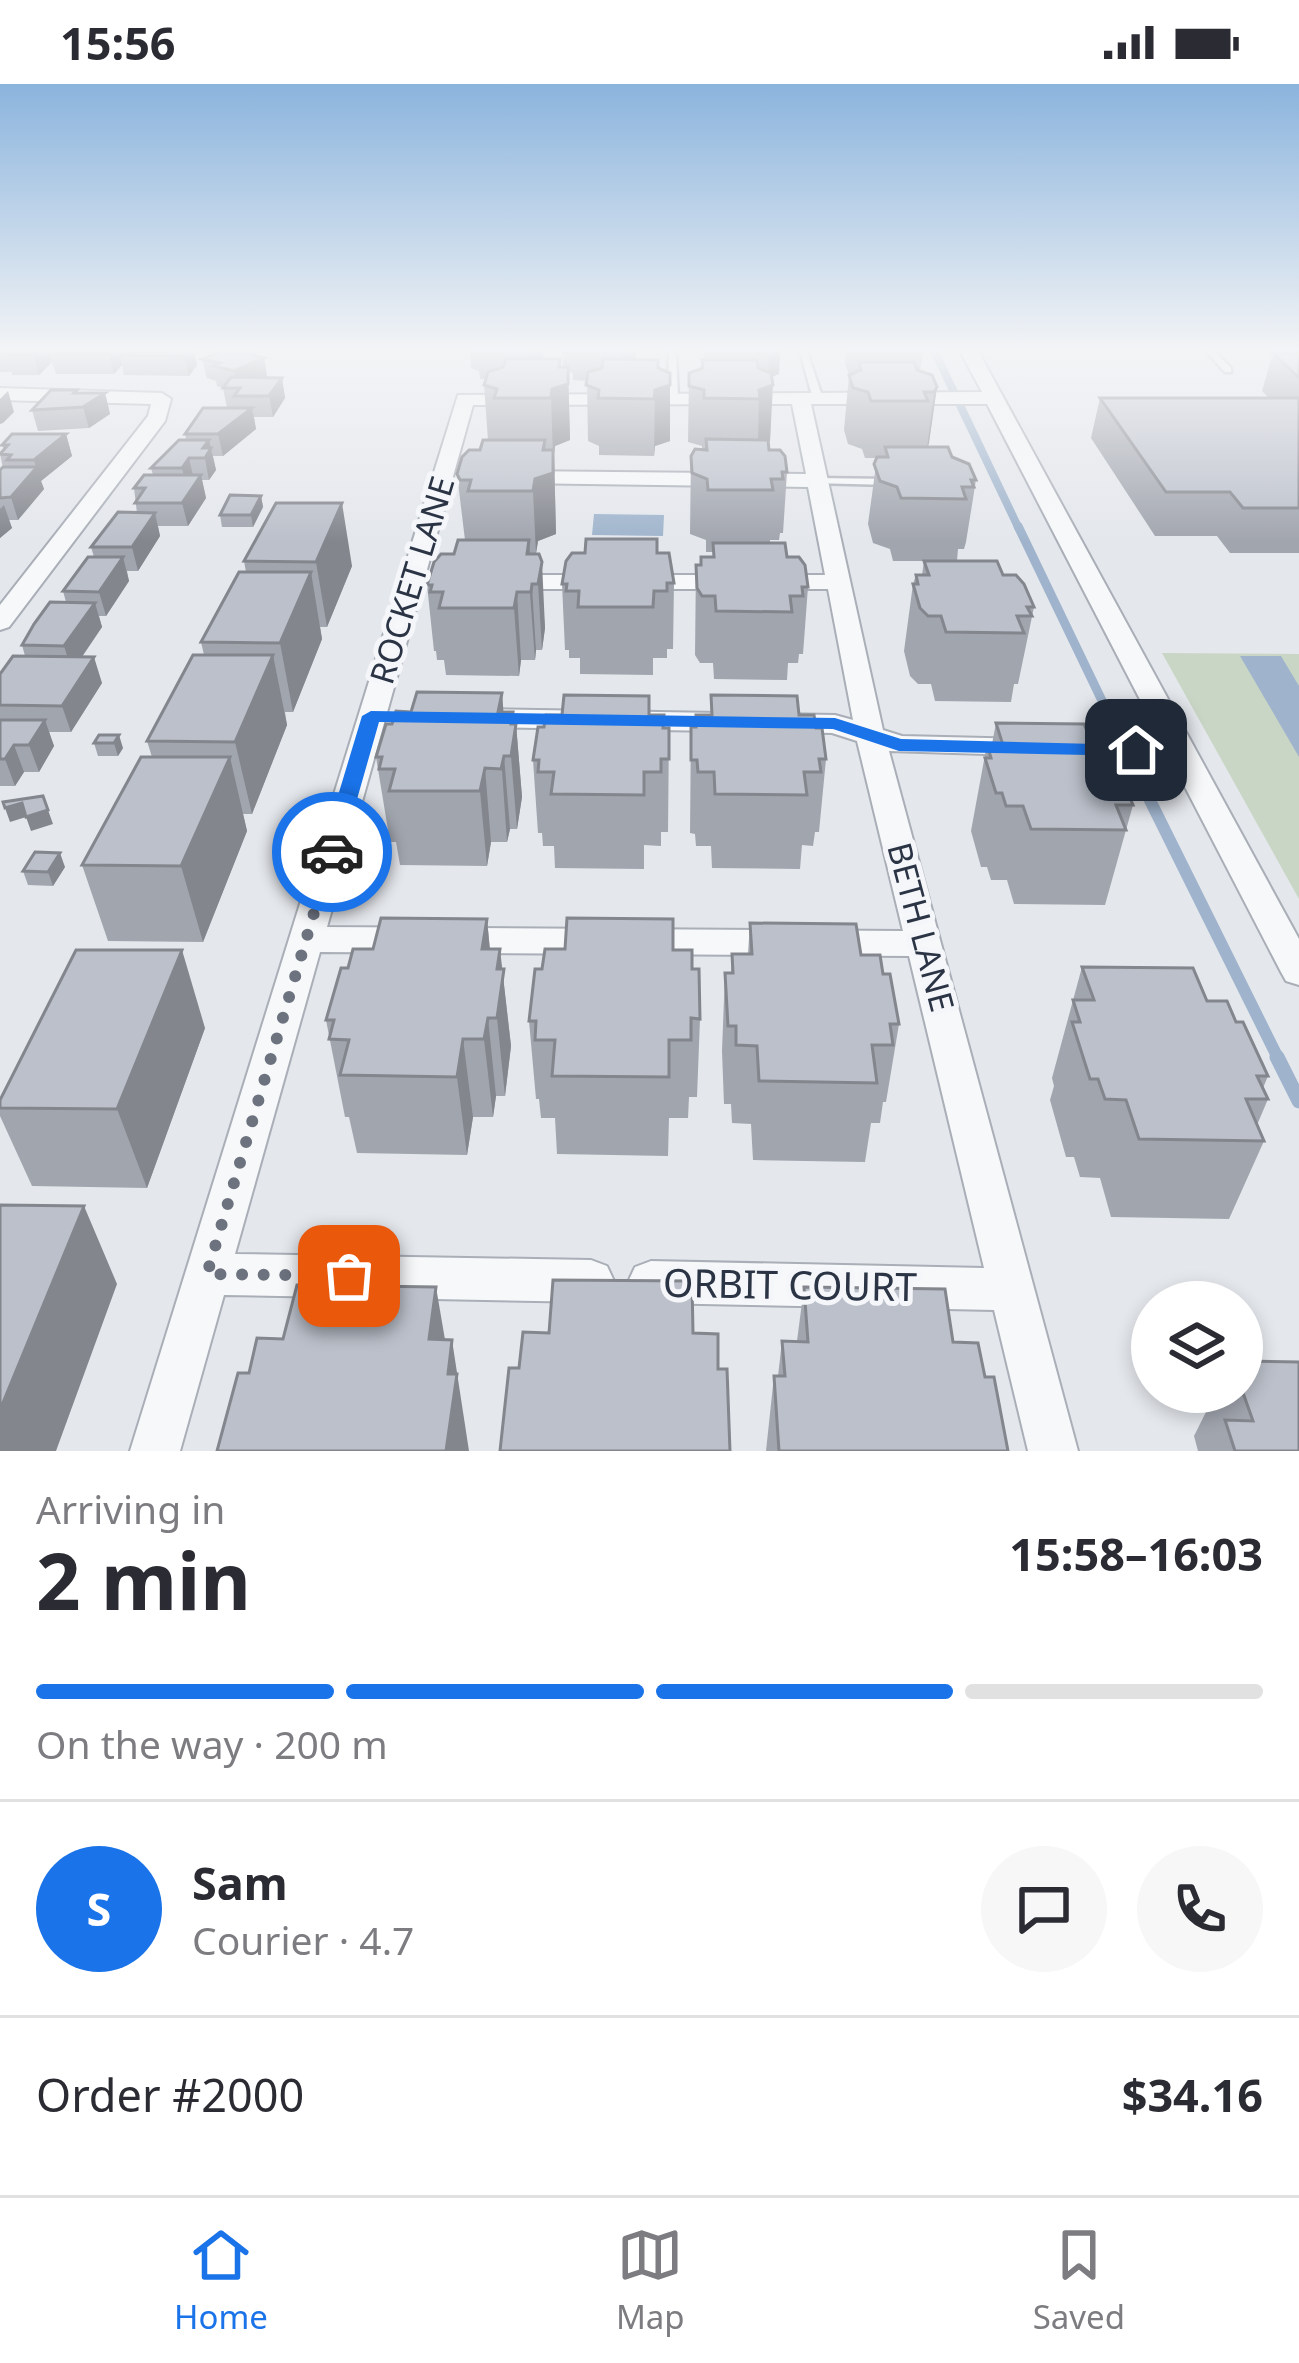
<!DOCTYPE html>
<html lang="en">
<head>
<meta charset="utf-8">
<style>
	body { margin:0; font-family:"Noto Sans",sans-serif; background:#f7f7f7; color:#2b2b33; height:100vh; display:flex; flex-direction:column; font-size:45px; white-space:nowrap }
	* { box-sizing:border-box; margin:0 }
	p { font-size:39px; color:#7c7c81 }
	.icon { flex:none; width:66px; height:66px; fill:none; stroke:currentColor; stroke-width:2; stroke-linecap:round; stroke-linejoin:round }
	.map { position:relative; height:1367px; overflow:hidden }
	.side { display:flex; flex-direction:column; background:#fff; flex:1 }
	.side>* { flex:none }
	.buttons { position:absolute; left:1131px; top:1197px; display:grid; gap:24px }
	.buttons a { display:grid; place-items:center; width:132px; height:132px; border-radius:50%; background:#fff; box-shadow:0 6px 18px #0003; font-size:60px }
	.pin { position:absolute; display:grid; place-items:center; width:102px; height:102px; color:#fff; margin:-51px; border-radius:24px; box-shadow:0 6px 18px #0006 }
	.courier { position:absolute; display:grid; place-items:center; width:120px; height:120px; margin:-60px; border:9px solid #1a73e8; border-radius:50%; background:#fff; color:#222; box-shadow:0 3px 15px #0007 }
	.headline em { font-style:normal; font-weight:700 }
	.headline div { display:flex; flex-direction:column-reverse }
	.headline { display:flex; align-items:center; justify-content:space-between; height:204px; padding:0 36px }
	h1 { font-size:78px; font-weight:700; line-height:90px }
	.bar { display:grid; grid-template-columns:repeat(4,1fr); gap:18px 12px; align-content:center; height:144px; padding:0 36px }
	.bar i { height:15px; border-radius:9px; background:#e1e1e2 }
	.bar .current { background:#1a73e8 }
	.bar p { grid-column:span 4 }
	.line { display:flex; align-items:center; gap:30px; padding:0 36px; border-top:3px solid #e1e1e2 }
	.line div { flex:1 }
	.round { display:grid; place-items:center; flex:none; width:126px; height:126px; border-radius:63px; background:#f7f7f7 }
	.status { display:flex; justify-content:space-between; align-items:center; height:84px; padding:0 60px; background:#fff; direction:ltr }
	.status svg { height:33px; fill:currentColor }
	.dock { display:flex; justify-content:space-around; align-items:center; height:168px; border-top:3px solid #e1e1e2; background:#fff; font-size:33px; color:#7c7c81 }
	.dock a { display:grid; justify-items:center; gap:6px }
	.dock .current { color:#1a73e8 }
	.map>svg:first-child { display:block }
</style>
</head>
<body>
<div class="status"><b>15:56</b><svg viewBox="0 0 49 12"><path d="M0 12V9h3v3zM5 12V6h3v6zM10 12V3h3v9zM15 12V0h3v12zM26 1h20v11H26zM47 4h2v5h-2z"/></svg></div>
<div class="map">
<svg width="1299" height="1367" viewBox="0 0 1299 1367">
	<rect width="100%" height="100%" fill="#e4e7ec"/>
	<path fill="#c9d6c5" d="M1162 569 1299 570V815Z"/>
	<path fill="#9fb4cc" d="M594 430 664 431 663 452 592 451Z
		M1240 572H1281L1299 602V673Z"/>
	<g fill="none" stroke-linecap="round" stroke-linejoin="round">
		<path stroke="#9fb4cc" stroke-width="8" d="M934 267 954 308
			M960 321 1019 445"/>
		<path stroke="#9fb4cc" stroke-width="9" d="M1018 442 1119 652"/>
		<path stroke="#9fb4cc" stroke-width="12" d="M1129 674 1279 976"/>
		<path stroke="#9fb4cc" stroke-width="15" d="M1277 973 1299 1017"/>
		<defs>
			<path id="service" d="M669 267 676 269 678 315 673 318 668 315Z
				M800 267 807 268 823 315 821 317 813 315Z
				M1206 267H1214L1231 284V288H1225Z
				M816 394 891 395 896 398 891 401 812 399 811 397Z"/>
			<path id="minor" d="M960 267H978L1299 855V901L1286 897 1281 888 1171 676 889 667 1078 1367H1028L994 1226 651 1219 635 1213 628 1198 635 1183 651 1177 984 1184 909 872 320 868 235 1170 591 1176 607 1182 614 1197 607 1212 591 1218 224 1211 180 1367H130L458 311 982 308ZM792 320 806 390 515 387 504 393 515 399 808 403 825 491H501L489 498 501 505H828L853 636 835 631 473 625 459 634 473 643 832 649 857 657 903 847 327 843 473 321ZM811 320H987L1162 658 902 652 883 646Z
				M0 304 162 309 171 315 165 337 9 543 0 546V521L148 332 151 320 0 316Z"/>
		</defs>
		<use href="#service" stroke="#a9aeb7" stroke-width="5"/>
		<use href="#minor" stroke="#a9aeb7" stroke-width="4"/>
		<use href="#service" fill="#f7f8fa" fill-rule="evenodd"/>
		<use href="#minor" fill="#f7f8fa" fill-rule="evenodd"/>
	</g>
	<path fill="#a1a5ae" d="M0 267H119L120 271 194 267 197 281 189 292 124 291 122 281 114 290H56L52 278 39 291H12V288H0Z
		M256 267 257 273 264 274 267 293 282 294 285 314 273 333H254L256 345 223 372H213L216 386 209 396H202L206 414 188 442H158L160 452 138 487H127L129 497 106 532H99L102 543 82 573 102 599 71 648H49L54 662 39 688H24L15 702H0V590L25 572 22 561 66 518 63 507 94 473 91 463 137 429 134 404 153 391 151 384 186 356 185 350 227 324 223 304 217 302 216 297 207 294 202 275Z
		M470 267H543L544 275 560 283H563L562 267H636V276L658 284 670 357 655 362 654 372 599 371V362L588 357 587 297 573 296V289L568 287 570 356 555 362 554 370 556 450 538 457 536 469 539 470 545 544 542 566H536L535 576H521L519 592 446 591 444 576H437L436 567H434L427 501 465 456 457 390 488 356 484 301 486 295H480L479 287 471 284Z
		M705 267H780L779 290 772 293 770 357 768 358 769 366 787 388 783 449H780L779 456H770V459L787 473 808 503 803 570H799L798 579H788L787 596 714 595 713 579H700L695 571 696 481H701L713 473V468H706V456L690 450 691 372 702 366V362L688 358 689 289 702 284Z
		M846 267H923L920 287 937 303 928 363 952 373 976 396 966 458 964 465H958L957 477 1003 491 1034 523 1018 600H1014L1011 618 935 617 931 600H918L910 592 904 567 913 500 916 491H922L924 477H893L890 465 873 459 868 440 877 374H865L862 365 848 360 844 346 849 291 845 280Z
		M1273 269H1299V469H1230L1217 452H1155L1091 354 1100 314H1269L1262 307Z
		M77 306 78 309H105L110 330 89 344 38 347 32 326Z
		M66 350 72 372 41 397 44 405 18 436H9L12 444 0 454V386L3 384 0 370 4 366 2 361Z
		M261 412 263 423 253 443H222L220 431Z
		M276 419 352 482 327 543H320L322 555 293 628H285L287 641 252 730H243L247 747 203 858 108 857 82 781 152 673 147 657 204 571 201 558 246 488 244 477Z
		M657 469 674 499 673 565H667V574H653V591L580 590V574H569V566H565L562 500Z
		M502 609 503 628 514 640H516L522 713 517 745H510L507 758H491L487 782 400 781 396 758H390L376 673 392 640 411 628Z
		M711 611 799 631 816 644 826 675 819 748H815L813 762 802 761 800 785 712 784 711 762H696L695 750 690 749 691 643H696L711 631Z
		M649 631 664 644H669L668 748H661V762L644 761V785L555 784 554 762H543L542 749H538L533 676Z
		M996 639 1093 661 1114 674 1135 707 1132 718 1133 721 1105 821 1014 820 1007 796H991L987 783H981L971 747 987 660H992Z
		M99 651 123 664 118 672H98L94 659Z
		M65 783 53 802 28 801 23 787Z
		M487 835 490 865 502 885 511 962 505 1012H496L493 1033H473L467 1071 357 1069 349 1033H345L326 936 348 884 373 865Z
		M750 839 861 871 883 890 899 940 886 1018H883L880 1039H871L865 1078 753 1076 751 1040 732 1039 731 1020H724L722 967 725 889H731L732 870H748Z
		M673 866 692 885 700 935 697 1013H689L688 1034H669L668 1072 557 1070 555 1034H541L539 1015H536L529 937 542 885Z
		M1082 883 1207 917 1236 938 1268 992 1263 1004 1268 1015 1257 1041 1264 1057 1229 1135 1111 1133 1100 1094 1080 1093 1074 1073H1066L1050 1016 1054 1002 1052 994Z
		M205 944 147 1104 32 1102 0 1032V1016Z
		M804 1203 953 1258 985 1293 1008 1367H766L774 1292H778L782 1257H797Z
		M1216 1308H1242L1299 1367H1198L1194 1352Z"/>
	<path fill="#83868d" d="M38 267H54L50 270 52 278 39 291 33 271Z
		M112 267H119L122 281 114 290 109 270Z
		M189 267H194L197 281 189 292 184 272Z
		M256 267 258 277 264 274 267 294 237 304 234 287 248 270Z
		M527 267H543L544 284 529 296Z
		M621 267H636V285L622 297Z
		M769 267H780L779 290 768 294Z
		M560 275 561 302 568 283 570 356 555 362 554 370 556 450 538 457 536 469 533 407 545 356 546 391 553 371 551 314Z
		M282 294 285 314 273 333 269 312Z
		M670 301V357L655 362 654 372 655 306Z
		M773 301 770 357 758 362 759 306Z
		M937 303 929 359 927 365 934 308Z
		M8 307 14 328 3 339 0 340V315Z
		M105 309 110 330 89 344 83 323Z
		M252 324 256 345 223 372 218 350Z
		M66 350 72 372 41 397 44 405 18 436 11 413 36 384 34 376Z
		M209 356 216 386 209 396 203 364Z
		M189 374 194 396 187 406 182 384Z
		M201 391 206 414 188 442 182 419Z
		M261 412 263 423 253 443 251 431Z
		M342 419 352 482 327 543 316 478Z
		M4 421 12 444 0 454V425Z
		M155 429 160 452 138 487 132 463Z
		M529 456 536 566 535 576 527 470Z
		M123 473 129 497 106 532 99 508Z
		M542 478 545 544 542 566 538 500Z
		M311 488 322 555 293 628 280 559Z
		M517 508 521 576 519 592 514 524Z
		M95 519 102 543 72 587 64 562Z
		M273 571 287 641 252 730 235 658Z
		M94 573 102 599 71 648 62 622Z
		M502 609 507 672H504L510 745 507 758 498 628Z
		M513 628 514 651 516 640 522 713 517 745 511 672Z
		M45 636 54 662 39 688 29 661Z
		M119 651 123 664 118 672 114 659Z
		M14 661 24 688 15 702 5 675Z
		M230 673 247 747 203 858 181 782Z
		M485 684 491 758 487 782 480 707Z
		M22 719 48 726 53 740 31 747 26 733 10 738 5 724Z
		M60 769 65 783 53 802 48 788Z
		M487 835 494 912 482 865Z
		M500 865 511 962 505 1012 497 934V885Z
		M182 866 205 944 147 1104 117 1025Z
		M488 934 496 1012 493 1033 484 955Z
		M463 955 473 1033 467 1071 457 993Z
		M84 1122 117 1200 56 1367H0V1326Z
		M436 1203 449 1279 452 1256 469 1367H446L429 1255Z"/>
	<path fill="#bbc0ca" stroke="#83868d" stroke-width="3" d="M0 267H38L33 271H7L10 268Z
		M54 267H112L109 270H50Z
		M124 267H189L184 272 120 271Z
		M222 267H256L248 270 264 274 234 287 213 282 220 279 202 275Z
		M1273 269H1299V294Z
		M506 275H560L559 283H568V300L552 305 551 314H494L497 305 484 301 488 288 503 283Z
		M603 275 658 276V284L670 289V301L655 306 654 315 598 314 599 306 586 301 588 288 602 284Z
		M702 276H757L758 284 771 289 773 301 759 306 760 315 704 314V306L689 302V289L703 284Z
		M859 278H914L917 286 932 291 937 303 934 308H924L928 317H871L868 308 853 304 849 291 861 286Z
		M231 293 282 294 269 312H234L240 304H223Z
		M51 306H77L74 309H105L83 323 32 326Z
		M1100 314H1299V424H1243L1230 408H1166Z
		M203 324H252L218 350H185Z
		M12 350H66L34 376H7L11 371 0 370 8 361H2Z
		M706 355 768 356 769 366H780L785 372 787 388H782L783 395H771L773 406H708L707 395 692 389 691 372 695 365 707 366Z
		M179 356H209L203 364H211L205 374H189L182 384H151Z
		M483 356H545L543 366H553V389L535 395 533 407H468L471 396H460L457 390 462 373 469 366H480Z
		M885 363H948L952 373 969 380 976 396H971L974 403H962L966 415 901 414 897 403 880 397 874 380 877 373H888Z
		M3 383H37L11 413 0 414V386Z
		M144 391H201L182 419H135L145 404H134Z
		M230 411 261 412 251 431H220Z
		M276 419H342L316 478 244 477Z
		M118 428 155 429 132 463H91Z
		M586 455H657V469H669L674 499H667V507H654L653 523H578L579 507H566L567 500H562L566 477 572 469H585Z
		M458 456H529L527 470H539L542 478 538 500H532L531 508H517L514 524H439L443 508H430L432 501H427L434 478 441 470H454Z
		M713 459H785L787 473H799L805 481 808 503H802L803 512H790L792 528 716 527 715 512H702L697 504 696 481H701V473H714Z
		M88 473H123L99 508 63 507Z
		M924 477H997L1003 491H1016L1024 500 1034 523H1027L1032 532H1017L1024 549 946 548 941 532H928L920 524 913 500H918L916 491H929Z
		M239 488H311L280 559 201 558Z
		M50 518 95 519 64 562 22 561 34 540Z
		M193 571H273L235 658 147 657Z
		M13 572 94 573 62 622 0 621V590Z
		M417 608 502 609 498 628H513L511 640H516L511 672H504L501 685 485 684 480 707H389L395 685H379L382 673H376L386 640H392L396 627 411 628Z
		M564 611 649 612V631H664L663 644H669V675H661V688H644V711L551 710 554 688H538L539 676H533L538 643H544L546 631H562Z
		M711 611 797 612 799 631H814L816 644H822L826 675H819L821 688H804L807 711 715 710 714 688H698L697 676H691V643H696V631H712Z
		M0 636H45L29 661H14L5 675H0Z
		M996 639 1084 640 1093 661H1108L1114 674H1120L1135 707H1127L1133 721H1116L1126 746 1031 745 1023 722H1006L1002 709H996L985 674H991L987 660 1003 661Z
		M99 651H119L114 659H94Z
		M141 673H230L181 782 82 781Z
		M43 712 48 726 26 733 22 719 5 724 3 718Z
		M35 768 60 769 48 788 23 787Z
		M381 834 487 835 482 865H500L497 885H504L497 934H488L484 955H463L457 993 340 991 349 956 329 955 334 936H326L341 884H348L353 865H373Z
		M567 834 673 835V866H692V885H699L700 935 691 934V956H669V993L552 992 555 956H535L536 937H529L535 885H542L545 865H565Z
		M750 839 856 840 861 871H880L883 890H890L899 940H890L893 961H872L877 999 759 997 757 962 736 961V942H728L725 889H733L732 870H752Z
		M76 866H182L117 1025 0 1024V1016Z
		M1082 883 1193 884 1207 917H1227L1236 938H1243L1268 992H1257L1268 1015H1246L1264 1057 1139 1055 1126 1016 1105 1015 1098 995H1090L1072 938H1080L1073 916H1094Z
		M0 1121 84 1122 0 1326Z
		M553 1196 692 1197 693 1249 718 1250V1285H727L730 1367H500L509 1284H519L523 1248 549 1249Z
		M297 1201 436 1203 429 1255 452 1256 448 1290H457L446 1367H217L238 1289H249L257 1254 283 1255Z
		M804 1203 945 1205 953 1258 978 1259 985 1293H994L1008 1367H779L774 1292H785L782 1257 808 1258Z
		M1242 1277 1299 1278V1367H1235L1225 1336 1253 1337 1242 1306Z"/>
	<linearGradient id="sky" x2="0" y2="1"><stop stop-color="#8bb4dd"/><stop offset="0.58" stop-color="#f3f4f6"/><stop offset="1" stop-color="#f3f4f6" stop-opacity="0"/></linearGradient>
	<rect width="1299" height="458" fill="url(#sky)"/>
	<path fill="#1a73e8" d="M371 627 835 634 901 655 1136 661 1145 666 1136 672 899 667 833 645 379 638 342 768 324 772 321 768 362 632Z"/>
	<g fill="none" stroke-linecap="round" stroke-linejoin="round">
		<path stroke="#6c737f" stroke-width="12" stroke-dasharray="0 21.6" d="M332 768 207 1190 349 1192"/>
	</g>
	<g text-anchor="middle" stroke-width="10" stroke-linejoin="round" paint-order="stroke">
		<g font-size="33" fill="#2b3445" stroke="#f4f6f9">
			<text transform="translate(412 496) rotate(-73)" y="12">ROCKET LANE</text>
			<text transform="translate(921 843) rotate(75)" y="12">BETH LANE</text>
		</g>
		<g font-size="39" fill="#2b3445" stroke="#f4f6f9">
			<text transform="translate(790 1201) rotate(1)" y="14">ORBIT COURT</text>
		</g>
	</g>
</svg>
<div class="buttons">
<a><svg class="icon" aria-label="layers" viewBox="0 0 24 24"><path d="M12 4l9 5-9 5-9-5zM3 14l9 5 9-5"/></svg></a>
</div>
<div class="pin" style="left:349px;top:1192px;background:#ea580c"><svg class="icon" aria-label="bag" viewBox="0 0 24 24"><path d="M5 8h14l-1 12H6zM9 8a3 3 0 0 1 6 0"/></svg></div>
<div class="pin" style="left:1136px;top:666px;background:#1f2937"><svg class="icon" aria-label="home" viewBox="0 0 24 24"><path d="M3 11l9-7 9 7M6 9v11h12V9"/></svg></div>
<div class="courier" style="left:332px;top:768px"><svg class="icon" aria-label="car" viewBox="0 0 24 24"><path d="M5 17H2v-5l4-1 3-4h7l3 4 3 1v5h-3M9 17h6M6 11h13"/><circle cx="7" cy="17" r="2"/><circle cx="17" cy="17" r="2"/></svg></div>
</div>
<section class="side">
<div class="headline"><div><h1>2 min</h1><p>Arriving in</p></div><em>15:58–16:03</em></div>
<div class="bar"><i class="current"></i><i class="current"></i><i class="current"></i><i></i><p>On the way · 200 m</p></div>
<div class="line" style="height:216px"><b class="round" style="background:#1a73e8;color:#fff">S</b><div><b>Sam</b><p>Courier · 4.7</p></div><a class="round"><svg class="icon" aria-label="chat" viewBox="0 0 24 24"><path d="M4 5h16v11H9l-5 4z"/></svg></a><a class="round"><svg class="icon" aria-label="phone" viewBox="0 0 24 24"><path d="M5 4h4l2 5-3 2q2 4 5 5l2-3 5 2v4C11 20 4 13 5 4z"/></svg></a></div>
<div class="line" style="height:156px"><div>Order #2000</div><b>$34.16</b></div>
</section>
<nav class="dock">
<a class="current"><svg class="icon" aria-label="home" viewBox="0 0 24 24"><path d="M3 11l9-7 9 7M6 9v11h12V9"/></svg>Home</a>
<a><svg class="icon" aria-label="map" viewBox="0 0 24 24"><path d="M3 6l6-2 6 2 6-2v14l-6 2-6-2-6 2zM9 4v14M15 6v14"/></svg>Map</a>
<a><svg class="icon" aria-label="saved" viewBox="0 0 24 24"><path d="M7 4h10v16l-5-4-5 4z"/></svg>Saved</a>
</nav>
</body>
</html>
